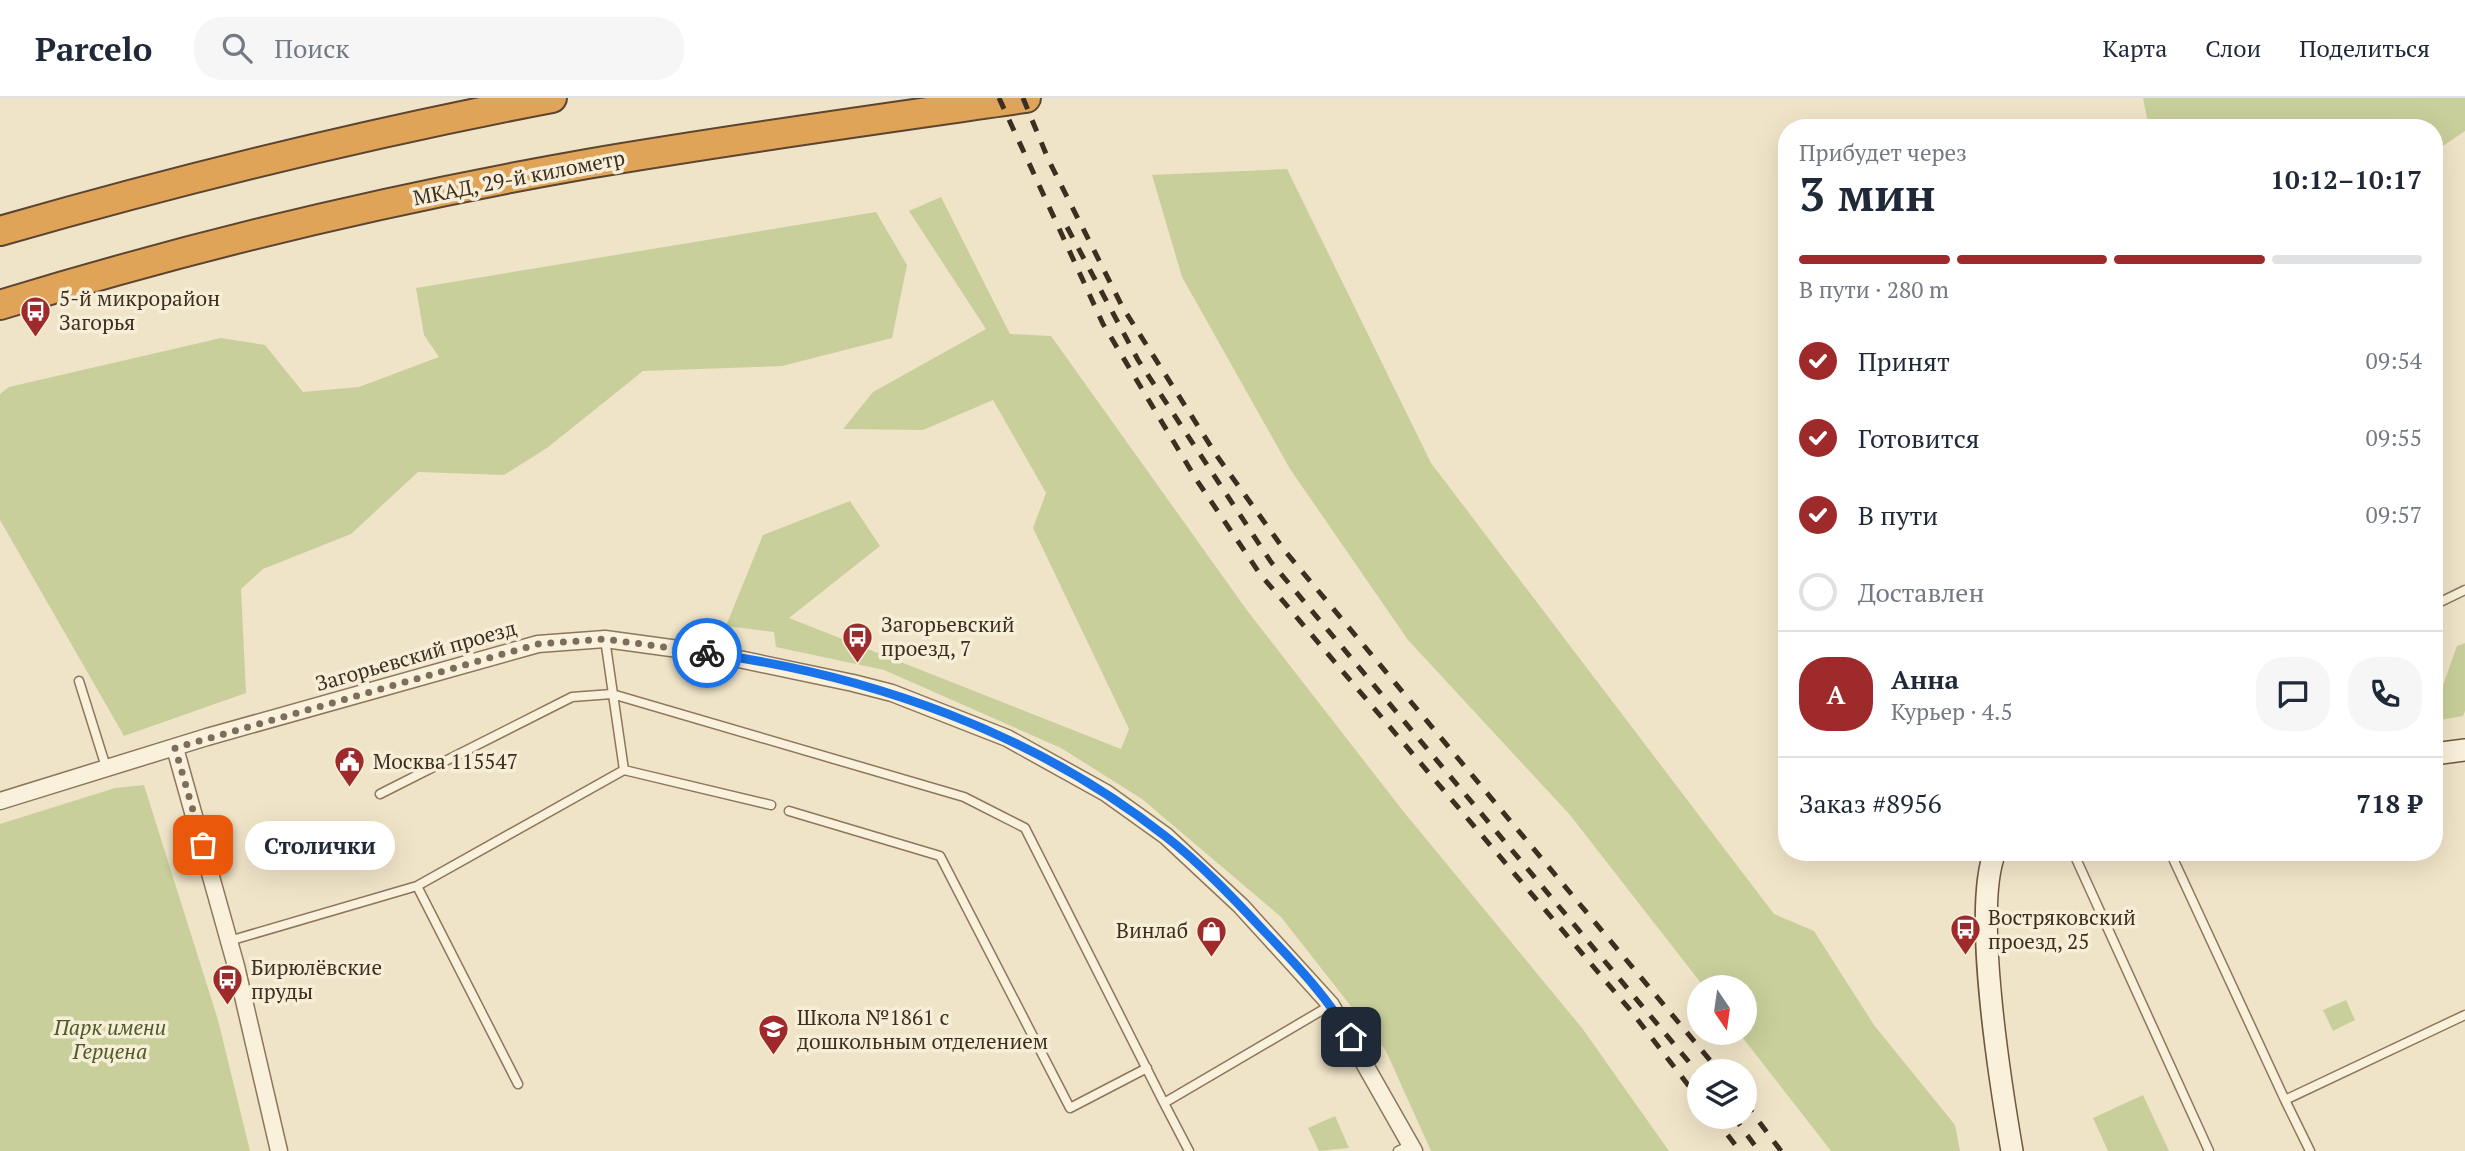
<!DOCTYPE html>
<html lang="ru">
<head>
<meta charset="utf-8">
<style>
	body { margin:0; font-family:"PT Serif",serif; background:#f6f6f7; color:#1f2937; height:100vh; display:flex; flex-direction:column; font-size:26px; white-space:nowrap }
	* { box-sizing:border-box; margin:0 }
	p { font-size:23px; color:#747a83 }
	.icon { flex:none; width:38px; height:38px; fill:none; stroke:currentColor; stroke-width:2; stroke-linecap:round; stroke-linejoin:round }
	.map { position:relative; flex:1; overflow:hidden }
	.sheet { position:absolute; left:1778px; top:21px; width:665px; height:742px; display:flex; flex-direction:column; background:#fff; border-radius:28px; box-shadow:0 7px 28px #0002 }
	.sheet>* { flex:none }
	.needle { width:46px; rotate:167deg }
	.fabs { position:absolute; left:1687px; top:877px; display:grid; gap:14px }
	.fabs a { display:grid; place-items:center; width:70px; height:70px; border-radius:50%; background:#fff; box-shadow:0 7px 28px #0002; font-size:35px }
	.pin { position:absolute; display:grid; place-items:center; width:60px; height:60px; color:#fff; margin:-30px; border-radius:14px; box-shadow:0 4px 10px #0006 }
	.courier { position:absolute; display:grid; place-items:center; width:70px; height:70px; margin:-35px; border:5px solid #1a73e8; border-radius:50%; background:#fff; color:#222; box-shadow:0 2px 9px #0007 }
	.bubble { position:absolute; height:49px; border-radius:24px; background:#fff; box-shadow:0 7px 28px #0002; font-size:23px; font-weight:600; line-height:49px; text-align:center }
	.head em { font-style:normal; font-weight:600 }
	.head div { display:flex; flex-direction:column-reverse }
	.head { display:flex; align-items:center; justify-content:space-between; height:119px; padding:0 21px }
	h1 { font-size:46px; font-weight:600; line-height:52px }
	.bar { display:grid; grid-template-columns:repeat(4,1fr); gap:10px 7px; align-content:center; height:84px; padding:0 21px }
	.bar i { height:9px; border-radius:5px; background:#e0e1e3 }
	.bar .on { background:#9e2a2b }
	.bar p { grid-column:span 4 }
	.line { display:flex; align-items:center; gap:18px; padding:0 21px; border-top:2px solid #e0e1e3 }
	.line div { flex:1 }
	.round { display:grid; place-items:center; flex:none; width:74px; height:74px; border-radius:28px; background:#f6f6f7 }
	ol { padding:0 21px; list-style:none }
	li { display:flex; align-items:center; gap:21px; height:77px }
	li p { margin-inline-start:auto }
	li .icon { padding:7px; border-radius:50%; background:#9e2a2b; color:#fff; stroke-width:4 }
	li:last-child { color:#747a83 }
	li i { width:38px; height:38px; border:4px solid #e0e1e3; border-radius:50% }
	header { display:flex; align-items:center; gap:42px; box-sizing:border-box; height:98px; padding:0 35px; background:#fff; border-bottom:2px solid #e0e1e3 }
	header strong { font-size:33px }
	nav { display:flex; gap:38px; margin-inline-start:auto; font-size:24px }
	.search { width:490px; height:63px; background:#f6f6f7; display:flex; align-items:center; gap:18px; box-sizing:border-box; padding:0 24px; border-radius:28px; color:#747a83; font-size:26px }
	.map>svg:first-child { display:block }
</style>
</head>
<body>
<header>
<strong>Parcelo</strong>
<div class="search"><svg class="icon" aria-label="search" viewBox="0 0 24 24"><circle cx="10" cy="10" r="6"/><path d="M15 15l6 6"/></svg>Поиск</div>
<nav><a>Карта</a><a>Слои</a><a>Поделиться</a></nav>
</header>
<div class="map">
<svg width="2465" height="1053" viewBox="0 0 2465 1053">
	<rect width="100%" height="100%" fill="#f0e4c8"/>
	<path fill="#c9cf9b" d="M2143 0H2465V33L2434 54V30H2149Z
		M1287 71 1431 365 1774 816 1814 833 1874 927 1955 1027 1960 1053H1831L1739 935 1745 934V889H1704L1570 717 1408 542 1290 371 1182 179 1152 77Z
		M941 99 1010 236 1051 238 1246 511 1403 713 1582 930 1669 1053H1431L1386 953 1281 819 1142 701 1061 650 884 572 776 549 774 534 726 528 763 437 850 403 880 448 789 520 1121 651 1129 631 1033 430 1046 395 993 302 923 332 843 331 873 294 986 231 909 113Z
		M876 114 907 167 892 240 782 268 643 273 547 350 504 377 418 374 351 436 263 471 241 491 246 595 124 638 0 422V296L9 289 221 240 265 247 303 294 359 289 439 259 424 237 416 190Z
		M2465 545V613L2463 618 2434 623V595L2441 593 2457 548Z
		M144 687 218 922 250 1053H0V726L115 690Z
		M2346 902 2355 922 2333 933 2323 912Z
		M2143 997 2169 1053H2108L2093 1020Z
		M1335 1018 1349 1050 1319 1053 1308 1030Z"/>
	<g fill="none" stroke-linecap="round" stroke-linejoin="round">
		<defs>
			<path id="lane" d="M2434 507 2465 492
				M605 541 624 672
				M79 583 106 669
				M380 696 572 599 612 596 964 699 1025 730 1164 1005
				M789 713 940 758 1070 1010 1147 970
				M2073 754 2209 1053
				M2170 754 2285 1002 2465 917
				M229 843 417 788
				M518 986 417 788 624 672 771 707
				M2285 1002 2310 1053
				M1189 1053 1164 1005 1331 907
				M1398 1053 1411 1047"/>
			<path id="street" d="M175 650 236 868 279 1053
				M0 703 207 639 538 546 605 541 715 556 853 585 892 595 1007 640 1106 695 1166 738 1241 808 1331 907 1414 1053"/>
			<path id="secondary" d="M2434 656 2465 652
				M1995 754C1972 810 2001 989 2012 1053"/>
			<path id="highway" d="M0 133C185 80 363 36 552 0
				M0 207C192 148 388 101 587 66 733 41 880 21 1026 0"/>
		</defs>
		<use href="#lane" stroke="#8d765c" stroke-width="11"/>
		<use href="#street" stroke="#8d765c" stroke-width="19"/>
		<use href="#secondary" stroke="#6f573f" stroke-width="24"/>
		<use href="#highway" stroke="#5b4430" stroke-width="32"/>
		<use href="#lane" stroke="#faf1dc" stroke-width="8"/>
		<use href="#street" stroke="#faf1dc" stroke-width="16"/>
		<use href="#secondary" stroke="#faf1dc" stroke-width="21"/>
		<use href="#highway" stroke="#e0a458" stroke-width="28"/>
		<path stroke="#3d2e20" stroke-width="5" stroke-dasharray="12 12" stroke-linecap="butt" d="M999 0 1103 226 1196 381 1260 476 1631 913 1699 1001
			M1023 0 1049 63 1123 210 1217 358 1285 453 1719 973
			M1067 129 1138 262 1271 464 1699 976
			M1745 1005 1781 1053
			M1713 1018 1740 1053
			M1733 1018 1759 1053"/>
	</g>
	<g fill="none" stroke-linecap="round" stroke-linejoin="round">
		<path stroke="#7c6e5b" stroke-width="7" stroke-dasharray="0 12.6" d="M203 747 175 650 538 546 605 541 707 555"/>
		<path stroke="#1a73e8" stroke-width="9" d="M707 555C871 577 1034 635 1165 738 1200 765 1233 800 1264 833 1296 866 1327 899 1351 939"/>
	</g>
	<defs>
		<symbol id="bus-pin" viewBox="-11 -11 22 30"><path d="M0 17L-7.5 6A9.5 9.5 0 1 1 7.5 6Z" fill="#9e2a2b" stroke="#f7eed8"/><path d="M-5-6H5V4H4V6H2V4H-2V6H-4V4H-5ZM-3.5-4V0h7V-4ZM-3.5 1.2v1.5H-2V1.2ZM2 1.2v1.5H3.5V1.2Z" fill="#fff"/></symbol>
		<symbol id="civic-pin" viewBox="-11 -11 22 30"><path d="M0 17L-7.5 6A9.5 9.5 0 1 1 7.5 6Z" fill="#9e2a2b" stroke="#f7eed8"/><path d="M-.6-6.5H3V-4.5H.6V-3L4-1V1h2V6H-6V1h2V-1L-.6-3ZM-1.2 2.5V6h2.4V2.5Z" fill="#fff"/></symbol>
		<symbol id="shop-pin" viewBox="-11 -11 22 30"><path d="M0 17L-7.5 6A9.5 9.5 0 1 1 7.5 6Z" fill="#9e2a2b" stroke="#f7eed8"/><path d="M-5-2.5h2.3a2.7 3.5 0 0 1 5.4 0H5L5.5 6h-11ZM-1.5-2.5h3a1.5 2.3 0 0 0-3 0Z" fill="#fff"/></symbol>
		<symbol id="school-pin" viewBox="-11 -11 22 30"><path d="M0 17L-7.5 6A9.5 9.5 0 1 1 7.5 6Z" fill="#9e2a2b" stroke="#f7eed8"/><path d="M0-5L7-2L0 1L-7-2ZM-4 1L0 2.5L4 1V4Q0 6-4 4Z" fill="#fff"/></symbol>
	</defs>
	<g fill-rule="evenodd">
		<use href="#bus-pin" x="18" y="196" width="35" height="47"/>
		<use href="#bus-pin" x="840" y="522" width="35" height="47"/>
		<use href="#civic-pin" x="332" y="646" width="35" height="47"/>
		<use href="#bus-pin" x="1948" y="814" width="35" height="47"/>
		<use href="#shop-pin" x="1194" y="816" width="35" height="47"/>
		<use href="#bus-pin" x="210" y="864" width="35" height="47"/>
		<use href="#school-pin" x="756" y="914" width="35" height="47"/>
	</g>
	<g text-anchor="middle" stroke-width="7" stroke-linejoin="round" paint-order="stroke">
		<g font-size="21" fill="#3d2e20" stroke="#f7eed8">
			<text transform="translate(519 80) rotate(-11)" y="7">МКАД, 29-й километр</text>
			<text transform="translate(416 558) rotate(-16)" y="7">Загорьевский проезд</text>
		</g>
		<g font-size="21" fill="#3d2e20" stroke="#f7eed8" text-anchor="start">
			<text x="59" y="208">5-й микрорайон<tspan x="59" dy="24">Загорья</tspan></text>
			<text x="881" y="534">Загорьевский<tspan x="881" dy="24">проезд, 7</tspan></text>
			<text x="373" y="671">Москва 115547</text>
			<text x="1988" y="827">Востряковский<tspan x="1988" dy="24">проезд, 25</tspan></text>
			<text x="1188" y="840" text-anchor="end">Винлаб</text>
			<text x="251" y="877">Бирюлёвские<tspan x="251" dy="24">пруды</tspan></text>
			<text x="797" y="927">Школа №1861 с<tspan x="797" dy="24">дошкольным отделением</tspan></text>
		</g>
		<g font-size="21" font-style="italic" fill="#4d5a26" stroke="#f7eed8">
			<text x="110" y="937">Парк имени<tspan x="110" dy="24">Герцена</tspan></text>
		</g>
	</g>
</svg>
<div class="fabs">
<a><svg class="needle" viewBox="-14 -14 28 28"><path d="M0-13l5 13h-10z" fill="#e53935"/><path d="M0 13l5-13h-10z" fill="#747a83"/></svg></a>
<a><svg class="icon" aria-label="layers" viewBox="0 0 24 24"><path d="M12 4l9 5-9 5-9-5zM3 14l9 5 9-5"/></svg></a>
</div>
<div class="pin" style="left:203px;top:747px;background:#ea580c"><svg class="icon" aria-label="bag" viewBox="0 0 24 24"><path d="M5 8h14l-1 12H6zM9 8a3 3 0 0 1 6 0"/></svg></div>
<div class="pin" style="left:1351px;top:939px;background:#1f2937"><svg class="icon" aria-label="home" viewBox="0 0 24 24"><path d="M3 11l9-7 9 7M6 9v11h12V9"/></svg></div>
<div class="courier" style="left:707px;top:555px"><svg class="icon" aria-label="bike" viewBox="0 0 24 24"><circle cx="6" cy="16" r="4"/><circle cx="18" cy="16" r="4"/><path d="M6 16l4-8h5l3 8M10 8l3 8H6M13 5h3"/></svg></div>
<div class="bubble" style="left:245px;top:723px;width:150px">Столички</div>
<section class="sheet">
<div class="head"><div><h1>3 мин</h1><p>Прибудет через</p></div><em>10:12–10:17</em></div>
<div class="bar"><i class="on"></i><i class="on"></i><i class="on"></i><i></i><p>В пути · 280 m</p></div>
<ol>
<li><svg class="icon" aria-label="check" viewBox="0 0 24 24"><path d="M5 12l5 5 9-10"/></svg>Принят<p>09:54</p></li>
<li><svg class="icon" aria-label="check" viewBox="0 0 24 24"><path d="M5 12l5 5 9-10"/></svg>Готовится<p>09:55</p></li>
<li><svg class="icon" aria-label="check" viewBox="0 0 24 24"><path d="M5 12l5 5 9-10"/></svg>В пути<p>09:57</p></li>
<li><i></i>Доставлен</li>
</ol>
<div class="line" style="height:126px"><b class="round" style="background:#9e2a2b;color:#fff">А</b><div><b>Анна</b><p>Курьер · 4.5</p></div><a class="round"><svg class="icon" aria-label="chat" viewBox="0 0 24 24"><path d="M4 5h16v11H9l-5 4z"/></svg></a><a class="round"><svg class="icon" aria-label="phone" viewBox="0 0 24 24"><path d="M5 4h4l2 5-3 2q2 4 5 5l2-3 5 2v4C11 20 4 13 5 4z"/></svg></a></div>
<div class="line" style="height:91px"><div>Заказ #8956</div><b>718 ₽</b></div>
</section>
</div>
</body>
</html>
